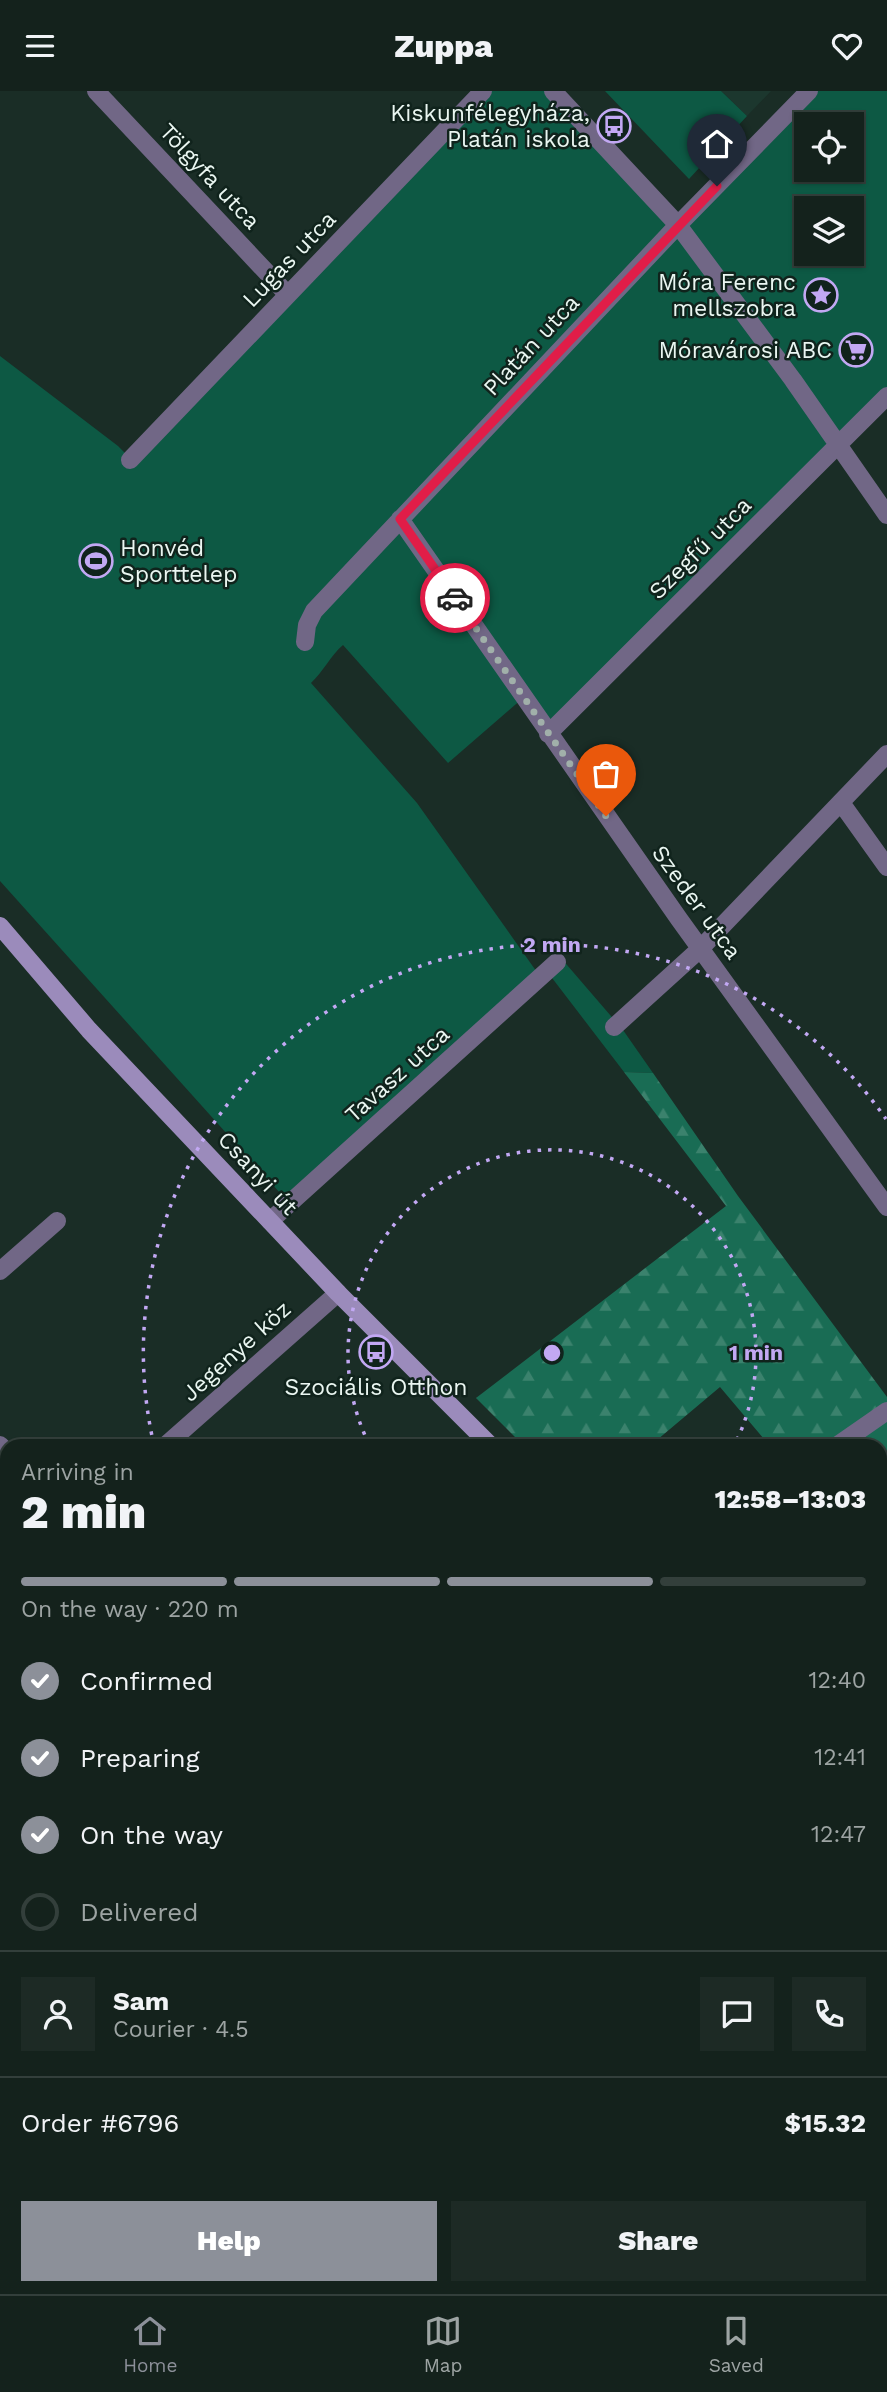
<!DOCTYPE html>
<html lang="en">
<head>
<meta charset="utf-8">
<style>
	body { margin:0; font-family:"Work Sans",sans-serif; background:#1d2a25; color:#f1f3f6; height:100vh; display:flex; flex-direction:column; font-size:26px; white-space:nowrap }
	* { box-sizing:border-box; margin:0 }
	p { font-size:23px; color:#9da4a3 }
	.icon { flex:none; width:38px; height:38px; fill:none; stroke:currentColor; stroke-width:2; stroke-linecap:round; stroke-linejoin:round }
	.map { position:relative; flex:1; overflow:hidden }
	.details { position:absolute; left:0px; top:1348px; width:887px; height:856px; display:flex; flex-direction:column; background:#14221c; border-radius:21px 21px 0 0; box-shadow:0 2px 5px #0004,0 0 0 2px #333f3b }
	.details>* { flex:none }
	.controls { position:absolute; left:794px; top:21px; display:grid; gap:14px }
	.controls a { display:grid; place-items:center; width:70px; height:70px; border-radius:0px; background:#14221c; box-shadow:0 2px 5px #0004,0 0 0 2px #333f3b; font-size:35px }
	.pin { position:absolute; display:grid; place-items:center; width:60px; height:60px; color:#fff; margin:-72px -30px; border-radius:50% 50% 50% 0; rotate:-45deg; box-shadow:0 0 7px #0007 }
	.pin .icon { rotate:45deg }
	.courier { position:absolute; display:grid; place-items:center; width:70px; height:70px; margin:-35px; border:5px solid #e11d48; border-radius:50%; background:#fff; color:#222; box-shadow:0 2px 9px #0007 }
	.overview em { font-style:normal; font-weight:800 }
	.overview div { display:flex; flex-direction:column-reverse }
	.overview { display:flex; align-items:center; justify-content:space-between; height:119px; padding:0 21px }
	h1 { font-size:46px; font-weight:800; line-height:52px }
	.bar { display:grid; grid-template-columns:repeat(4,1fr); gap:10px 7px; align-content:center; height:84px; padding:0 21px }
	.bar i { height:9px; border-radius:5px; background:#333f3b }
	.bar .on { background:#8c9099 }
	.bar p { grid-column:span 4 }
	.line { display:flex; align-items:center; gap:18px; padding:0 21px; border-top:2px solid #333f3b }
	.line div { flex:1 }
	.round { display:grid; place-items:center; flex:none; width:74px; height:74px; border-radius:0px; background:#1d2a25 }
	ol { padding:0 21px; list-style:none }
	li { display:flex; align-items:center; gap:21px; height:77px }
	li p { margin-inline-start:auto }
	li .icon { padding:7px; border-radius:50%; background:#8c9099; color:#fff; stroke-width:4 }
	li:last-child { color:#9da4a3 }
	li i { width:38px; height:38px; border:4px solid #333f3b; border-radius:50% }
	.action { display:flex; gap:14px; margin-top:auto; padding:14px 21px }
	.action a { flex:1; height:80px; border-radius:0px; background:#8c9099; color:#fff; font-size:28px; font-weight:800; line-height:80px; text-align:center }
	.action a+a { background:#1d2a25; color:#f1f3f6 }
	header { display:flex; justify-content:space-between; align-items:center; height:91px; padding:0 21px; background:#14221c; font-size:32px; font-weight:800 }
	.dock { display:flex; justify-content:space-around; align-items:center; height:98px; border-top:2px solid #333f3b; background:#14221c; font-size:19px; color:#9da4a3 }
	.dock a { display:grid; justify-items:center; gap:4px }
	.dock .on { color:#8c9099 }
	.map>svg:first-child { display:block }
</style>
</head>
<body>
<header><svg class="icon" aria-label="menu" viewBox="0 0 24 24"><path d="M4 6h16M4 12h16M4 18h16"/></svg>Zuppa<svg class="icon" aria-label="heart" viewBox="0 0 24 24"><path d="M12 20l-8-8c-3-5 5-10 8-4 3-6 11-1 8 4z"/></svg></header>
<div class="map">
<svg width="887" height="2203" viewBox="0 0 887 2203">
	<defs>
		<pattern id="forest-firs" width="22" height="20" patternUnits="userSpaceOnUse" patternTransform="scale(1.75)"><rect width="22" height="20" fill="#196c54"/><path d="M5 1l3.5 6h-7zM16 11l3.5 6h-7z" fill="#3b826d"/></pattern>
	</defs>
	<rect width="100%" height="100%" fill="#1a2d26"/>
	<path fill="#1c372e" d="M721 0H771L747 25Z
		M0 1958 7 1959V2003L0 2001Z
		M880 2160 887 2161V2203H870L848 2198 841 2203H712L707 2196H880Z"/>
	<path fill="#0d5944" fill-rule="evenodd" d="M483 0H553L678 134 809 0H887V305L548 642 523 607 448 672 343 554C330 565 324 580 311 592L417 712 539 884 289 1112 0 790V265L118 355 131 368ZM807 33H852V79H807ZM807 117H852V163H807Z
		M605 0H721L747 25 689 88Z
		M561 867 623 939 653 982 624 981 549 883Z"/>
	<path fill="url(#forest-firs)" d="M624 981 653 982 738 1105 887 1306V1700L880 1694V1354H769L720 1296 651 1354H523L476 1307 726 1115Z"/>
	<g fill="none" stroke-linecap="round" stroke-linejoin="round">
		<path stroke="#716786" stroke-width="18" d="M96 0 288 204
			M553 0 678 134 793 289 887 424
			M130 369 483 0
			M400 428 679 828 887 1116
			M305 551 307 534 314 520 678 134 809 0
			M548 643 887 305
			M842 713 887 776
			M614 936 700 858 887 663
			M270 1130 557 871
			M0 1180 57 1130
			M0 1354 7 1361
			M166 1354 338 1202
			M838 1354 887 1320
			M0 1754 7 1756
			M880 2044 885 2048"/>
		<path stroke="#9b8bbb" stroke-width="18" d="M0 835 89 939 338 1202 490 1354
			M880 1724 887 1730"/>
		<defs>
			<path id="rail" d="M0 1971 7 1972
				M880 2173 887 2175"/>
		</defs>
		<use href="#rail" stroke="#98a7a1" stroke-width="8"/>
		<use href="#rail" stroke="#10231c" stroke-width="5" stroke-dasharray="16" stroke-linecap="butt"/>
	</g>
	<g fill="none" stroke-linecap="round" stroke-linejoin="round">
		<path stroke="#a1b0aa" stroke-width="7" stroke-dasharray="0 12.6" d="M455 507 606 725"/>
		<path stroke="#e11d48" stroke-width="9" d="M455 507 400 428 717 95"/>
	</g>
	<g fill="none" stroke="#c2a8f3" stroke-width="3.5" stroke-dasharray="3.5 7">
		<path d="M369 1353A204 204 0 1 1 735 1353"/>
		<path d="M154 1354A408 408 0 0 1 886 1028"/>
	</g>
	<defs>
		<symbol id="bus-ring" viewBox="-11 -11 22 22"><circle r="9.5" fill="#10231c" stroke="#c2a8f3" stroke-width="1.5"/><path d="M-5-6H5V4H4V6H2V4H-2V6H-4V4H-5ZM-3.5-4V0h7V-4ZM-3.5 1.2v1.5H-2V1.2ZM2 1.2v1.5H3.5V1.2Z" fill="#c2a8f3"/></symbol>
		<symbol id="sight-ring" viewBox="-11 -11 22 22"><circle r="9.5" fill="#10231c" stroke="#c2a8f3" stroke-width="1.5"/><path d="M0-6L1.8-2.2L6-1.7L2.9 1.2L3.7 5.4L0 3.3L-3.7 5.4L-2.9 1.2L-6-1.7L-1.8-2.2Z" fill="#c2a8f3"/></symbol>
		<symbol id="supermarket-ring" viewBox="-11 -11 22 22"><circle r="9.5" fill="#10231c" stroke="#c2a8f3" stroke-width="1.5"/><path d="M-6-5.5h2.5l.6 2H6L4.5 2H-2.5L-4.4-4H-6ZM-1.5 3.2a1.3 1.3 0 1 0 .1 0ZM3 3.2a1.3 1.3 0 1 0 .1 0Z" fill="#c2a8f3"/></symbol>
		<symbol id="stadium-ring" viewBox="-11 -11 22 22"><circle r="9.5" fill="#10231c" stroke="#c2a8f3" stroke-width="1.5"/><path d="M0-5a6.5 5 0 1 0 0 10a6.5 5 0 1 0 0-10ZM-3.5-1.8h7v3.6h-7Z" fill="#c2a8f3"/></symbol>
	</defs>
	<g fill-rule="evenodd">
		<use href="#bus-ring" x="595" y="16" width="38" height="38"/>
		<use href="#sight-ring" x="802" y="185" width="38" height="38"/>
		<use href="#supermarket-ring" x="837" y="240" width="38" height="38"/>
		<use href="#stadium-ring" x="77" y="451" width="38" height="38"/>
		<use href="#bus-ring" x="357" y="1242" width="38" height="38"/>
	</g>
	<g text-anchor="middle" stroke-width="5" stroke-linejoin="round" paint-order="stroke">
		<g font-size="23" fill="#eaf6f1" stroke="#10231c" text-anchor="end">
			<text x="590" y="30">Kiskunfélegyháza,<tspan x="590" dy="26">Platán iskola</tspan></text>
			<text x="796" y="199">Móra Ferenc<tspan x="796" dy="26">mellszobra</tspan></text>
			<text x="832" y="267">Móravárosi ABC</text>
			<text x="120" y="465" text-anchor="start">Honvéd<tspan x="120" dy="26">Sporttelep</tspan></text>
			<text x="376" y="1304" text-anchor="middle">Szociális Otthon</text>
		</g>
		<g font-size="23" fill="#eaf6f1" stroke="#10231c">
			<text transform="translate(210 85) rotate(47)" y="8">Tölgyfa utca</text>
			<text transform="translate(289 168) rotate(-46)" y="8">Lugas utca</text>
			<text transform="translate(531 254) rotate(-47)" y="8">Platán utca</text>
			<text transform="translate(700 457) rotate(-45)" y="8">Szegfű utca</text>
			<text transform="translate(697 811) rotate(54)" y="8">Szeder utca</text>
			<text transform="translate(397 983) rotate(-42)" y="8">Tavasz utca</text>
			<text transform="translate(258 1082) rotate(47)" y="8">Csanyi út</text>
			<text transform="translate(236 1260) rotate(-42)" y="8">Jegenye köz</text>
		</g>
	</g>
	<circle cx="552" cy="1262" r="10" fill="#c2a8f3" stroke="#10231c" stroke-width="3.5"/>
	<g font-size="21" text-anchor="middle" font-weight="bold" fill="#c2a8f3" stroke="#10231c" stroke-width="5" stroke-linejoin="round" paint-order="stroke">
		<text x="552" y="861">2 min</text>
		<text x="756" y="1269">1 min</text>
	</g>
</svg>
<div class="controls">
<a><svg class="icon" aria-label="locate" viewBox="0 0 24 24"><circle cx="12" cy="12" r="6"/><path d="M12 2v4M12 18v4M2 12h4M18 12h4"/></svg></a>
<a><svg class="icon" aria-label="layers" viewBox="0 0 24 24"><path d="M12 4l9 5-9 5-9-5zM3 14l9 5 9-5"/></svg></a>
</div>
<div class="pin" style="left:606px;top:725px;background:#ea580c"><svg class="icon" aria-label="bag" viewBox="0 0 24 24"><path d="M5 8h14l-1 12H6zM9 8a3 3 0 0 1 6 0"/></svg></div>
<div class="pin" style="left:717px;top:95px;background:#1f2937"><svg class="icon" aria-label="home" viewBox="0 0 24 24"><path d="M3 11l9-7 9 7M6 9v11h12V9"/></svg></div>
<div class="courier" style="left:455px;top:507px"><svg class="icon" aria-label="car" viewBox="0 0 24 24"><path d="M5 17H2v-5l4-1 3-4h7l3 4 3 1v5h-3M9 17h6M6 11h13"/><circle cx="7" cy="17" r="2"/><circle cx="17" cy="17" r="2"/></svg></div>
<section class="details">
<div class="overview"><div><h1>2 min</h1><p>Arriving in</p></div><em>12:58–13:03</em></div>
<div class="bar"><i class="on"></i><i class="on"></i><i class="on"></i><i></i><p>On the way · 220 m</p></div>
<ol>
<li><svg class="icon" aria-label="check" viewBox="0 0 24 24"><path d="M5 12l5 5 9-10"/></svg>Confirmed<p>12:40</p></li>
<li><svg class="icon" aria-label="check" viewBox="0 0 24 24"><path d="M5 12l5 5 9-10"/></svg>Preparing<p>12:41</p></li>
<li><svg class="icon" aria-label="check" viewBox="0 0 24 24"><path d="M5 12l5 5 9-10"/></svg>On the way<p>12:47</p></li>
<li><i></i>Delivered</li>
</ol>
<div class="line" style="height:126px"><a class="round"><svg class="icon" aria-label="person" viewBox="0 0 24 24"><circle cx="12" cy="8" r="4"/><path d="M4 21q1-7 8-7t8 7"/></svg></a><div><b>Sam</b><p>Courier · 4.5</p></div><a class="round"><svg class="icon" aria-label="chat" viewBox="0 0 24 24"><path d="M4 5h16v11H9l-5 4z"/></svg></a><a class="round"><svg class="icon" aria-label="phone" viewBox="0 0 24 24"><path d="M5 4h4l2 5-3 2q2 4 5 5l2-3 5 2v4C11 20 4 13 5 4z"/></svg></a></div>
<div class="line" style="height:91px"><div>Order #6796</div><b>$15.32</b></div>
<div class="action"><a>Help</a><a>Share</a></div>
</section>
</div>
<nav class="dock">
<a class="on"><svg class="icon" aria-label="home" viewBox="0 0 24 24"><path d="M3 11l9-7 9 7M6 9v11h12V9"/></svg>Home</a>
<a><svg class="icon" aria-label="map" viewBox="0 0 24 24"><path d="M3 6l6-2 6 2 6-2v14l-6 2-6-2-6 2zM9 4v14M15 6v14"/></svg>Map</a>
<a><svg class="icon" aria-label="saved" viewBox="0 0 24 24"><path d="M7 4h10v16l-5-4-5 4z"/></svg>Saved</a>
</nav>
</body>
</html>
